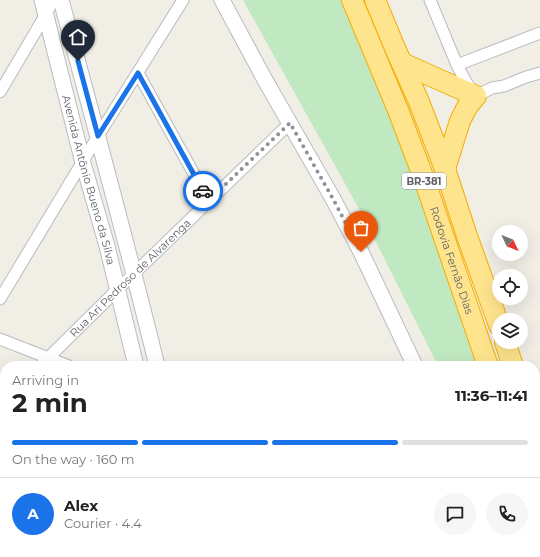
<!DOCTYPE html>
<html lang="en">
<head>
<meta charset="utf-8">
<style>
	body { margin:0; font-family:Montserrat,sans-serif; background:#f6f6f6; color:#222; height:100vh; display:flex; flex-direction:column; font-size:15px; white-space:nowrap }
	* { box-sizing:border-box; margin:0 }
	p { font-size:13px; color:#767676 }
	.icon { flex:none; width:22px; height:22px; fill:none; stroke:currentColor; stroke-width:2; stroke-linecap:round; stroke-linejoin:round }
	.map { position:relative; flex:1; overflow:hidden }
	.details { position:absolute; left:0px; top:361px; width:540px; height:196px; display:flex; flex-direction:column; background:#fff; border-radius:16px 16px 0 0; box-shadow:0 4px 16px #0002 }
	.details>* { flex:none }
	.needle { width:26px; rotate:133deg }
	.tools { position:absolute; left:492px; top:225px; display:grid; gap:8px }
	.tools a { display:grid; place-items:center; width:36px; height:36px; border-radius:50%; background:#fff; box-shadow:0 4px 16px #0002; font-size:20px }
	.pin { position:absolute; display:grid; place-items:center; width:34px; height:34px; color:#fff; margin:-41px -17px; border-radius:50% 50% 50% 0; rotate:-45deg; box-shadow:0 0 4px #0007 }
	.pin .icon { rotate:45deg }
	.courier { position:absolute; display:grid; place-items:center; width:40px; height:40px; margin:-20px; border:3px solid #1a73e8; border-radius:50%; background:#fff; color:#222; box-shadow:0 1px 5px #0007 }
	.overview em { font-style:normal; font-weight:700 }
	.overview div { display:flex; flex-direction:column-reverse }
	.overview { display:flex; align-items:center; justify-content:space-between; height:68px; padding:0 12px }
	h1 { font-size:26px; font-weight:700; line-height:30px }
	.bar { display:grid; grid-template-columns:repeat(4,1fr); gap:6px 4px; align-content:center; height:48px; padding:0 12px }
	.bar i { height:5px; border-radius:3px; background:#e0e0e0 }
	.bar .on { background:#1a73e8 }
	.bar p { grid-column:span 4 }
	.line { display:flex; align-items:center; gap:10px; padding:0 12px; border-top:1px solid #e0e0e0 }
	.line div { flex:1 }
	.round { display:grid; place-items:center; flex:none; width:42px; height:42px; border-radius:21px; background:#f6f6f6 }
	.map>svg:first-child { display:block }
</style>
</head>
<body>
<div class="map">
<svg width="540" height="557" viewBox="0 0 540 557">
	<rect width="100%" height="100%" fill="#f0eee5"/>
	<path fill="#c0e9c1" d="M243 0H342L389 113 486 366H438L363 216Z"/>
	<path fill="#cbc8c2" stroke="#d6d0c3" d="M363 552H409V553L377 557H364Z
		M423 552H466L467 557H423Z"/>
	<g fill="none" stroke-linecap="round" stroke-linejoin="round">
		<defs>
			<path id="lane" d="M337 552 340 557
				M422 552V557
				M484 552 485 557
				M353 557V552"/>
			<g id="street">
				<path d="M430 0 457 65 466 82 476 96 492 88 504 86 526 77 540 73"/>
				<path d="M457 65 540 33"/>
				<path d="M138 73 209 201"/>
				<path d="M0 92 46 14 53 0"/>
				<path d="M0 299 98 136 183 0"/>
				<path d="M0 339 69 366"/>
				<path id="s1" d="M40 366 118 289 290 123"/>
				<path d="M0 404 5 399"/>
				<path d="M108 557 112 552"/>
			</g>
			<g id="secondary">
				<path id="s2" d="M42 0 83 163 107 246 136 366"/>
				<path d="M61 0C94 122 127 243 157 366"/>
				<path d="M222 0 265 80 332 197 361 252 415 366"/>
				<path d="M182 552 183 557"/>
				<path d="M203 552 205 557"/>
				<path d="M504 552 505 557"/>
				<path d="M515 552 518 557"/>
			</g>
			<g id="highway">
				<path id="s3" d="M352 0 398 110 423 176 488 366"/>
				<path d="M375 0 395 48 419 102 445 169 467 236 499 325"/>
				<path d="M402 63 476 96 467 107 460 121 445 169"/>
				<path d="M505 342 513 366"/>
				<path d="M535 428 540 442"/>
				<path d="M535 488 540 501"/>
			</g>
		</defs>
		<use href="#lane" stroke="#b8bbc0" stroke-width="8"/>
		<use href="#street" stroke="#b8bbc0" stroke-width="13"/>
		<use href="#secondary" stroke="#b9bcc2" stroke-width="17"/>
		<use href="#highway" stroke="#f6ad00" stroke-width="22"/>
		<use href="#lane" stroke="#fff" stroke-width="5.5"/>
		<use href="#street" stroke="#fff" stroke-width="11"/>
		<use href="#secondary" stroke="#fff" stroke-width="15"/>
		<use href="#highway" stroke="#ffe48e" stroke-width="20"/>
	</g>
	<g fill="none" stroke-linecap="round" stroke-linejoin="round">
		<path stroke="#909293" stroke-width="4" stroke-dasharray="0 7.2" d="M203 191 208 201 290 123 332 197 361 252"/>
		<path stroke="#1a73e8" stroke-width="5" d="M78 61 98 136 138 73 203 191"/>
	</g>
	<g text-anchor="middle" stroke-width="3" stroke-linejoin="round" paint-order="stroke">
		<rect fill="#fff" stroke="#8e9095" stroke-width="1" x="402" y="173" width="44" height="16" rx="3"/>
		<g font-size="10" font-weight="bold" fill="#5d6167">
			<text x="424" y="185">BR-381</text>
		</g>
		<g font-size="11" fill="#5d6167" stroke="#fff">
			<text dy="4" stroke="none"><textPath href="#s2" startOffset="186">Avenida Antônio Bueno da Silva</textPath></text>
			<text dy="4" stroke="none"><textPath href="#s3" startOffset="279">Rodovia Fernão Dias</textPath></text>
			<text dy="4" stroke="none"><textPath href="#s1" startOffset="126">Rua Ari Pedroso de Alvarenga</textPath></text>
		</g>
	</g>
</svg>
<div class="tools">
<a><svg class="needle" viewBox="-14 -14 28 28"><path d="M0-13l5 13h-10z" fill="#e53935"/><path d="M0 13l5-13h-10z" fill="#767676"/></svg></a>
<a><svg class="icon" aria-label="locate" viewBox="0 0 24 24"><circle cx="12" cy="12" r="6"/><path d="M12 2v4M12 18v4M2 12h4M18 12h4"/></svg></a>
<a><svg class="icon" aria-label="layers" viewBox="0 0 24 24"><path d="M12 4l9 5-9 5-9-5zM3 14l9 5 9-5"/></svg></a>
</div>
<div class="pin" style="left:361px;top:252px;background:#ea580c"><svg class="icon" aria-label="bag" viewBox="0 0 24 24"><path d="M5 8h14l-1 12H6zM9 8a3 3 0 0 1 6 0"/></svg></div>
<div class="pin" style="left:78px;top:61px;background:#1f2937"><svg class="icon" aria-label="home" viewBox="0 0 24 24"><path d="M3 11l9-7 9 7M6 9v11h12V9"/></svg></div>
<div class="courier" style="left:203px;top:191px"><svg class="icon" aria-label="car" viewBox="0 0 24 24"><path d="M5 17H2v-5l4-1 3-4h7l3 4 3 1v5h-3M9 17h6M6 11h13"/><circle cx="7" cy="17" r="2"/><circle cx="17" cy="17" r="2"/></svg></div>
<section class="details">
<div class="overview"><div><h1>2 min</h1><p>Arriving in</p></div><em>11:36–11:41</em></div>
<div class="bar"><i class="on"></i><i class="on"></i><i class="on"></i><i></i><p>On the way · 160 m</p></div>
<div class="line" style="height:72px"><b class="round" style="background:#1a73e8;color:#fff">A</b><div><b>Alex</b><p>Courier · 4.4</p></div><a class="round"><svg class="icon" aria-label="chat" viewBox="0 0 24 24"><path d="M4 5h16v11H9l-5 4z"/></svg></a><a class="round"><svg class="icon" aria-label="phone" viewBox="0 0 24 24"><path d="M5 4h4l2 5-3 2q2 4 5 5l2-3 5 2v4C11 20 4 13 5 4z"/></svg></a></div>
</section>
</div>
</body>
</html>
